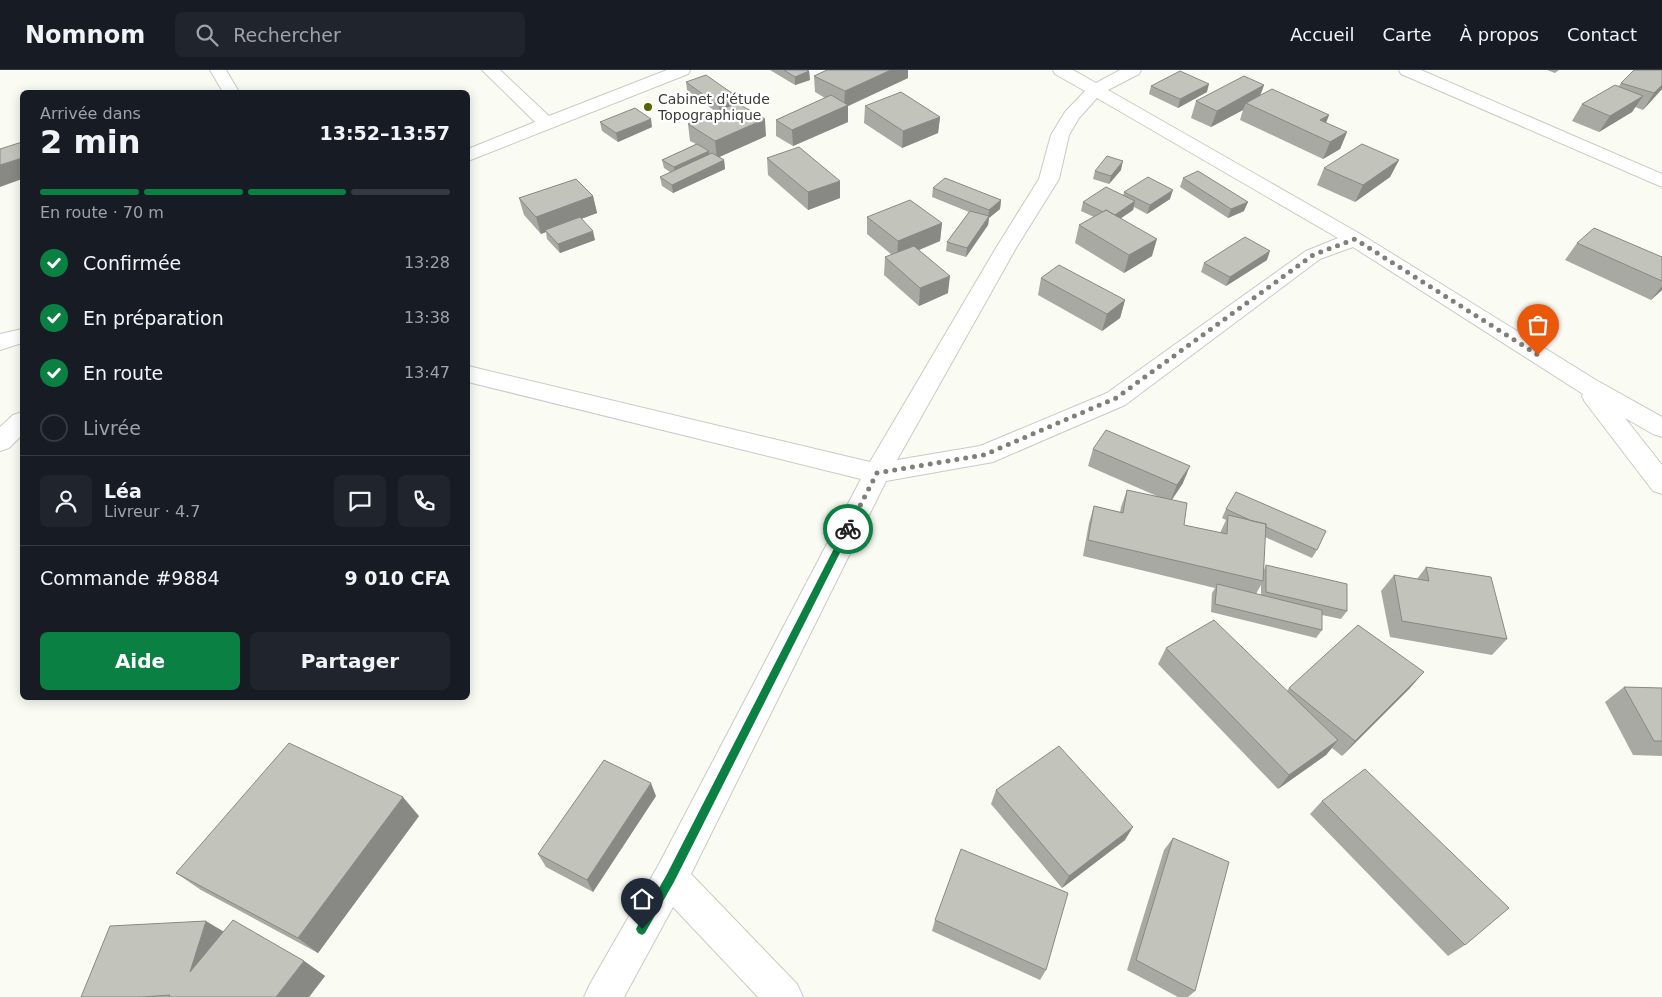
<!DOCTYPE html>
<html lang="fr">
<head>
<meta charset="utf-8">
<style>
	body { margin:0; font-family:"DejaVu Sans",sans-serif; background:#20242c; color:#f1f3f6; height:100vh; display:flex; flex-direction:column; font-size:19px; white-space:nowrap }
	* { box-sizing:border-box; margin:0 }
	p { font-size:16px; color:#9ea1a6 }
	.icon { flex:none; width:28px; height:28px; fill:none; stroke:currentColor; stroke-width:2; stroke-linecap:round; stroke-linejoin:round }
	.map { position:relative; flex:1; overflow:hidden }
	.details { position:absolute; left:20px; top:20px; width:450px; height:610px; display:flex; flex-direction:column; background:#171b24; border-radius:8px; box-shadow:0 2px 12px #0003 }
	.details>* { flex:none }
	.pin { position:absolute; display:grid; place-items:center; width:42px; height:42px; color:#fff; margin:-51px -21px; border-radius:50% 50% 50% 0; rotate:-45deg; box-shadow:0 0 5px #0007 }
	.pin .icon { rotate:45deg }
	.courier { position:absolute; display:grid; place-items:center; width:50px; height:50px; margin:-25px; border:4px solid #0b8043; border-radius:50%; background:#fff; color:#222; box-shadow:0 1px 6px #0007 }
	.headline em { font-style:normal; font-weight:700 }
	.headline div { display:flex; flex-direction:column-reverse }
	.headline { display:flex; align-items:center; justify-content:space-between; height:85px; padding:0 20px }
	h1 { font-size:32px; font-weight:700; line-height:38px }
	.bar { display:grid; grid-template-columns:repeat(4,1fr); gap:8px 5px; align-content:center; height:60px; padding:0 20px }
	.bar i { height:6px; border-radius:4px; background:#363941 }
	.bar .on { background:#0b8043 }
	.bar p { grid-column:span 4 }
	.line { display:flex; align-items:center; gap:12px; padding:0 20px; border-top:1px solid #363941 }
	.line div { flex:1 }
	.round { display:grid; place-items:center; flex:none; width:52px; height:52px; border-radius:8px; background:#20242c }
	ol { padding:0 20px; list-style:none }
	li { display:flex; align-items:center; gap:15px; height:55px }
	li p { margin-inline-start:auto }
	li .icon { padding:5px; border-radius:50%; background:#0b8043; color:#fff; stroke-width:4 }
	li:last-child { color:#9ea1a6 }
	li i { width:28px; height:28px; border:2px solid #363941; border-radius:50% }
	.primary-button { display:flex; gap:10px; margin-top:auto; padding:10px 20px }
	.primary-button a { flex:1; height:58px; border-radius:8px; background:#0b8043; color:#fff; font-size:20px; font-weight:700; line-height:58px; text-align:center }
	.primary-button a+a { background:#20242c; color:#f1f3f6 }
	header { display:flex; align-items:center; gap:30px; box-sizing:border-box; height:70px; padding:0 25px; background:#171b24; border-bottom:1px solid #363941 }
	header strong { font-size:24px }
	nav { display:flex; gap:28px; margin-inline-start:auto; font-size:18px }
	.search { width:350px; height:45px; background:#20242c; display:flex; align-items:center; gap:12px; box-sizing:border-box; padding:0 18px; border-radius:8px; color:#9ea1a6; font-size:19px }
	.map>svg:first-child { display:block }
</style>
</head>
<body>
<header>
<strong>Nomnom</strong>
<div class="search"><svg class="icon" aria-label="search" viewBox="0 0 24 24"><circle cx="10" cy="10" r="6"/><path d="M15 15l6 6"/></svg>Rechercher</div>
<nav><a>Accueil</a><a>Carte</a><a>À propos</a><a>Contact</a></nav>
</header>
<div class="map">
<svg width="1662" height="927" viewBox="0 0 1662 927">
	<rect width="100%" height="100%" fill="#fafcf4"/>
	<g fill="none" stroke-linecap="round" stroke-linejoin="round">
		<defs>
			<path id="minor" d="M210 0H226L239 22H223Z
				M482 0H500L549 46 667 0H690L688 4 468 91V79L535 52Z
				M1053 0H1073L1096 13 1120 0H1141L1139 4 1108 20 1362 165 1596 310 1662 347V367L1653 364 1625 348 1662 395V424L1653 421 1585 332 1582 326 1583 324 1353 177 1320 189 1125 335 993 392 886 411 691 804 797 914 803 927H758L673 837 624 927H584L590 914 658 796 861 409 468 312V296L870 392 996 178 1039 109 1051 65 1065 42 1085 21 1055 4ZM1097 28 1338 168 1306 181 1107 323 980 376 897 390 1016 178 1059 109 1069 65 1079 48Z
				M1399 0H1421L1662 104V117L1401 4Z
				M22 259V273L0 280V264Z
				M22 342V365L9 378 0 381V357L13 345Z"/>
		</defs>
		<use href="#minor" stroke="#c9cbc3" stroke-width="2"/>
		<use href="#minor" fill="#fff" fill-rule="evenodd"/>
	</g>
	<path fill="#a7a9a2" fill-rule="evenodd" d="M770 0H807L809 1 810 10 795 15Z
		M827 0H908V8L848 36V52L793 76 776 66V50L825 28 815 22 814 6Z
		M1547 0H1559L1555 3Z
		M686 12 739 28V34L766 66 719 87 724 90 725 99 673 123 662 116 660 107 670 102 664 98 662 90 696 74 690 71 688 54 716 42 687 20Z
		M1621 13 1662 19 1643 40 1635 37 1632 42 1599 62 1572 51 1582 34 1619 16Z
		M1264 15 1260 26 1329 45 1326 53 1347 62 1340 79 1323 89 1240 50 1243 40 1211 57 1191 48 1196 31Z
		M1151 16 1207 22 1178 38 1149 24Z
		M865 36 940 47 938 63 902 78 864 53Z
		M600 52 652 57 618 72 602 61Z
		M767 88 840 128 808 140 768 105Z
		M1399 90 1390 107 1355 132 1317 115 1324 98Z
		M1121 100 1109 114 1093 109 1095 101Z
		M1183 108 1244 141 1228 148 1180 117Z
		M933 118 1001 130 1000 139 989 148 988 155 966 187 946 181 947 172 969 142 932 127Z
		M1124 122 1170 129 1147 144 1134 137 1133 140 1121 148 1152 186 1124 203 1075 173 1079 155 1094 147 1081 141 1083 132 1123 126Z
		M593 126 597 143 581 149 595 170 560 183 547 169 546 162 541 164 524 145 519 128Z
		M867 147 942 153 940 171 919 180 948 223 919 236 884 205 885 187 892 185 867 164Z
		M1577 173 1662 187V220L1651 230 1565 190Z
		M1267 190 1226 216 1201 202 1204 193Z
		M1041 208 1125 230 1120 248 1102 261 1038 225Z
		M1093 379 1183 413 1172 430 1184 455 1220 463 1226 450 1222 448 1226 439 1317 480 1312 488 1265 467 1264 500 1266 495 1347 541 1341 549 1322 545V560L1316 568 1211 542 1212 523 1215 518 1083 486 1089 453 1094 436 1120 442 1121 437 1127 420 1159 427 1088 396ZM1261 515V525L1256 524Z
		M1426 497 1507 569 1492 585 1390 567 1381 521 1394 505 1417 509Z
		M1166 578 1287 621 1289 618H1410L1342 686 1332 678 1326 685 1278 719 1158 594Z
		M1624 617 1662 618V686L1633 685 1605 632Z
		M996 720 1125 770 1062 818 991 734Z
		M656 726 593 822 546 797 538 784Z
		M1322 731 1465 875 1448 886 1310 744Z
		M419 746 318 883 201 820 176 803Z
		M1173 768 1195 921 1188 927H1178L1127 900 1164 780Z
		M935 850 1046 900 1040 910 932 861Z
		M223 862 304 891 325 906 309 927H81Z"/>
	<path fill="#888984" d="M891 0H908V8L848 36V52L793 76 792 60 844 36 845 21Z
		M809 1 810 10 795 15V7Z
		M1209 14 1207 22 1178 38 1180 29Z
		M1264 15 1258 31 1246 33 1243 40 1211 57 1217 41Z
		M1662 15V19L1643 40 1654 23Z
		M1643 26 1632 42 1599 62 1610 46Z
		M739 28 740 37 720 44 719 36Z
		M1329 45 1322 62 1320 50Z
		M940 47 938 63 902 78 903 61Z
		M651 49 652 57 618 72 616 63Z
		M765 49 766 66 717 88 715 71Z
		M1347 62 1340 79 1323 89 1330 72Z
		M709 81V90L675 106 674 97Z
		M22 88V109L0 117V95Z
		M724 90 725 99 673 123 672 115Z
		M1399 90 1390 107 1355 132 1363 115Z
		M1123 91 1121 100 1109 114 1111 106Z
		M840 111V128L808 140V122Z
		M1173 120 1170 129 1147 144 1150 135Z
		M593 126 597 143 546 162 545 160 546 162 541 164 536 147Z
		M1001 130 1000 139 989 148 988 155 966 187 967 178 988 148 989 140Z
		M1135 131 1133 140 1111 155 1113 146Z
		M1248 132 1244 141 1228 148 1231 139Z
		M942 153 940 171 897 189 898 171Z
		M593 161 595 170 560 183 558 174Z
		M1157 169 1152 186 1124 203 1129 185Z
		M1270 181 1267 190 1226 216 1230 207Z
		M950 206 948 223 919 236 920 218Z
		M1662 216V220L1651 230Z
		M1125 230 1120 248 1102 261 1107 244Z
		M1190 396 1183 413 1170 432 1177 415Z
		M1424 602 1410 618 1342 686 1355 671Z
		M1338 670 1326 685 1278 719 1289 705Z
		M651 713 656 726 593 822 587 810Z
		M403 727 419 746 318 883 298 868Z
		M1133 757 1125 770 1062 818 1069 806Z
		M206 851 231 866 190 902Z
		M304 891 325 906 309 927H276Z"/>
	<path fill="#c2c4bc" stroke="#888984" d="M784 0H807L809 1 795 7Z
		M827 0H891L845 21 814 6Z
		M1634 0H1662V15L1654 23 1621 13Z
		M1180 1 1209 14 1180 29 1151 16Z
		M706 5 739 28 719 36 686 12Z
		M1244 6 1264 15 1217 41 1196 31Z
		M1615 15 1643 26 1610 46 1582 34Z
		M1272 19 1329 45 1320 50 1347 62 1330 72 1246 33Z
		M901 22 940 47 903 61 865 36Z
		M831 25 848 35 792 60 776 50Z
		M737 33 765 49 715 71 688 54Z
		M635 38 651 49 616 63 600 52Z
		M22 72V88L0 95V79Z
		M697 74 709 81 674 97 662 90Z
		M1362 74 1399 90 1363 115 1324 98Z
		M799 77 840 111 808 122 767 88Z
		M712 83 724 90 672 115 660 107Z
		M1107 86 1123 91 1111 106 1095 101Z
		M1198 101 1248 132 1231 139 1183 108Z
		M1148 107 1173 120 1150 135 1124 122Z
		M945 108 1001 130 989 140 933 118Z
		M576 109 593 126 536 147 519 128Z
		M1106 117 1135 131 1115 145 1106 140 1103 142 1083 132Z
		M910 130 942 153 898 171 867 147Z
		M1106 140 1157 169 1129 185 1079 155Z
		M970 141 989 146 967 178 947 172Z
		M580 147 593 161 558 174 545 160Z
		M1594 158 1662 187V211L1577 173Z
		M1245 167 1270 181 1230 207 1204 193Z
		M914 176 950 206 920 218 885 187Z
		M1059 195 1125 230 1107 244 1041 208Z
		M1106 360 1190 396 1177 415 1093 379Z
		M1127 420 1187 433 1184 455 1227 464 1228 445 1266 454 1263 511 1088 470 1094 436 1123 443Z
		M1236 422 1326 461 1317 480 1266 457V454L1252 451 1226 439Z
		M1266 495 1347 514V541L1266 522Z
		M1426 497 1491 507 1507 569 1402 551 1394 505 1429 511Z
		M1217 514 1322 540V560L1215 534Z
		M1214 550 1338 670 1289 705 1166 578Z
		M1358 555 1424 602 1355 671 1289 618Z
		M1624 617 1662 618V671H1654Z
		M289 673 403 727 298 868 176 803Z
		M1059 676 1133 757 1069 806 996 720Z
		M604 690 651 713 587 810 538 784Z
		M1365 699 1509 838 1465 875 1322 731Z
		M1173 768 1229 792 1195 921 1136 890Z
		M961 779 1068 823 1046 900 935 850Z
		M233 850 304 891 276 927H169L170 925 142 927H81L110 856 206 851 190 902Z"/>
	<path fill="#0b8043" d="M848 456 852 459 674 812 645 863 642 865 638 863 636 859 638 855 667 804 844 459Z"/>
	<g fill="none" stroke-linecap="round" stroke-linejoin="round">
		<path stroke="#7e807a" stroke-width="5" stroke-dasharray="0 9" d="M848 459 877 403 984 385 1116 328 1313 185 1355 169 1538 285"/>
	</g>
	<circle fill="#586304" stroke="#fff" stroke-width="2" cx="648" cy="37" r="5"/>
	<g text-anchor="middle" stroke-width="4.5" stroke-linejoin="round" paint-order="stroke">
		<g font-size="14" fill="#3c3d39" stroke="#fff" text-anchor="start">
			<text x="658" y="34">Cabinet d'étude<tspan x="658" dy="16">Topographique</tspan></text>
		</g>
	</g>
</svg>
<div class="pin" style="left:1538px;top:285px;background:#ea580c"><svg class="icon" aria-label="bag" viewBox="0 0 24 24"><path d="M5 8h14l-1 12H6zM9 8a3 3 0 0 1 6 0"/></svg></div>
<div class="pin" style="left:642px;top:859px;background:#1f2937"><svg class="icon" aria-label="home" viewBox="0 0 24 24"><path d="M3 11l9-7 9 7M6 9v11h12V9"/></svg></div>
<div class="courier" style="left:848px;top:459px"><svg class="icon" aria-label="bike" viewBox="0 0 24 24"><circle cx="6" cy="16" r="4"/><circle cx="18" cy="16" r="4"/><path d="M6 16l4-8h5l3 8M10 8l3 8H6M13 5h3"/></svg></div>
<section class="details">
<div class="headline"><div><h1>2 min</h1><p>Arrivée dans</p></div><em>13:52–13:57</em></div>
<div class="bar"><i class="on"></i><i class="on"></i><i class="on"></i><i></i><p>En route · 70 m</p></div>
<ol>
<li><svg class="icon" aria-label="check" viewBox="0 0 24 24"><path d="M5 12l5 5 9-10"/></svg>Confirmée<p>13:28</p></li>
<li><svg class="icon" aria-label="check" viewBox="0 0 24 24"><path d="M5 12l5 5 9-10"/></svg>En préparation<p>13:38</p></li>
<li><svg class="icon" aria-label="check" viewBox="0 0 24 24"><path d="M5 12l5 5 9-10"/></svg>En route<p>13:47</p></li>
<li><i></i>Livrée</li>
</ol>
<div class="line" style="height:90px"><a class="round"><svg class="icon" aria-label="person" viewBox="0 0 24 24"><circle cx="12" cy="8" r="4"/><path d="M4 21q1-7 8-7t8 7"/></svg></a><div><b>Léa</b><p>Livreur · 4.7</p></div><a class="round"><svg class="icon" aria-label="chat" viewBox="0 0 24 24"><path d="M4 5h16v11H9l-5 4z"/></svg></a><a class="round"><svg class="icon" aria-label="phone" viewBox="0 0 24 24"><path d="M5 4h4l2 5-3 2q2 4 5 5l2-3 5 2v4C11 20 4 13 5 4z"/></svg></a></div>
<div class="line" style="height:65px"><div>Commande #9884</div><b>9 010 CFA</b></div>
<div class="primary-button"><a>Aide</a><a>Partager</a></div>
</section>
</div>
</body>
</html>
